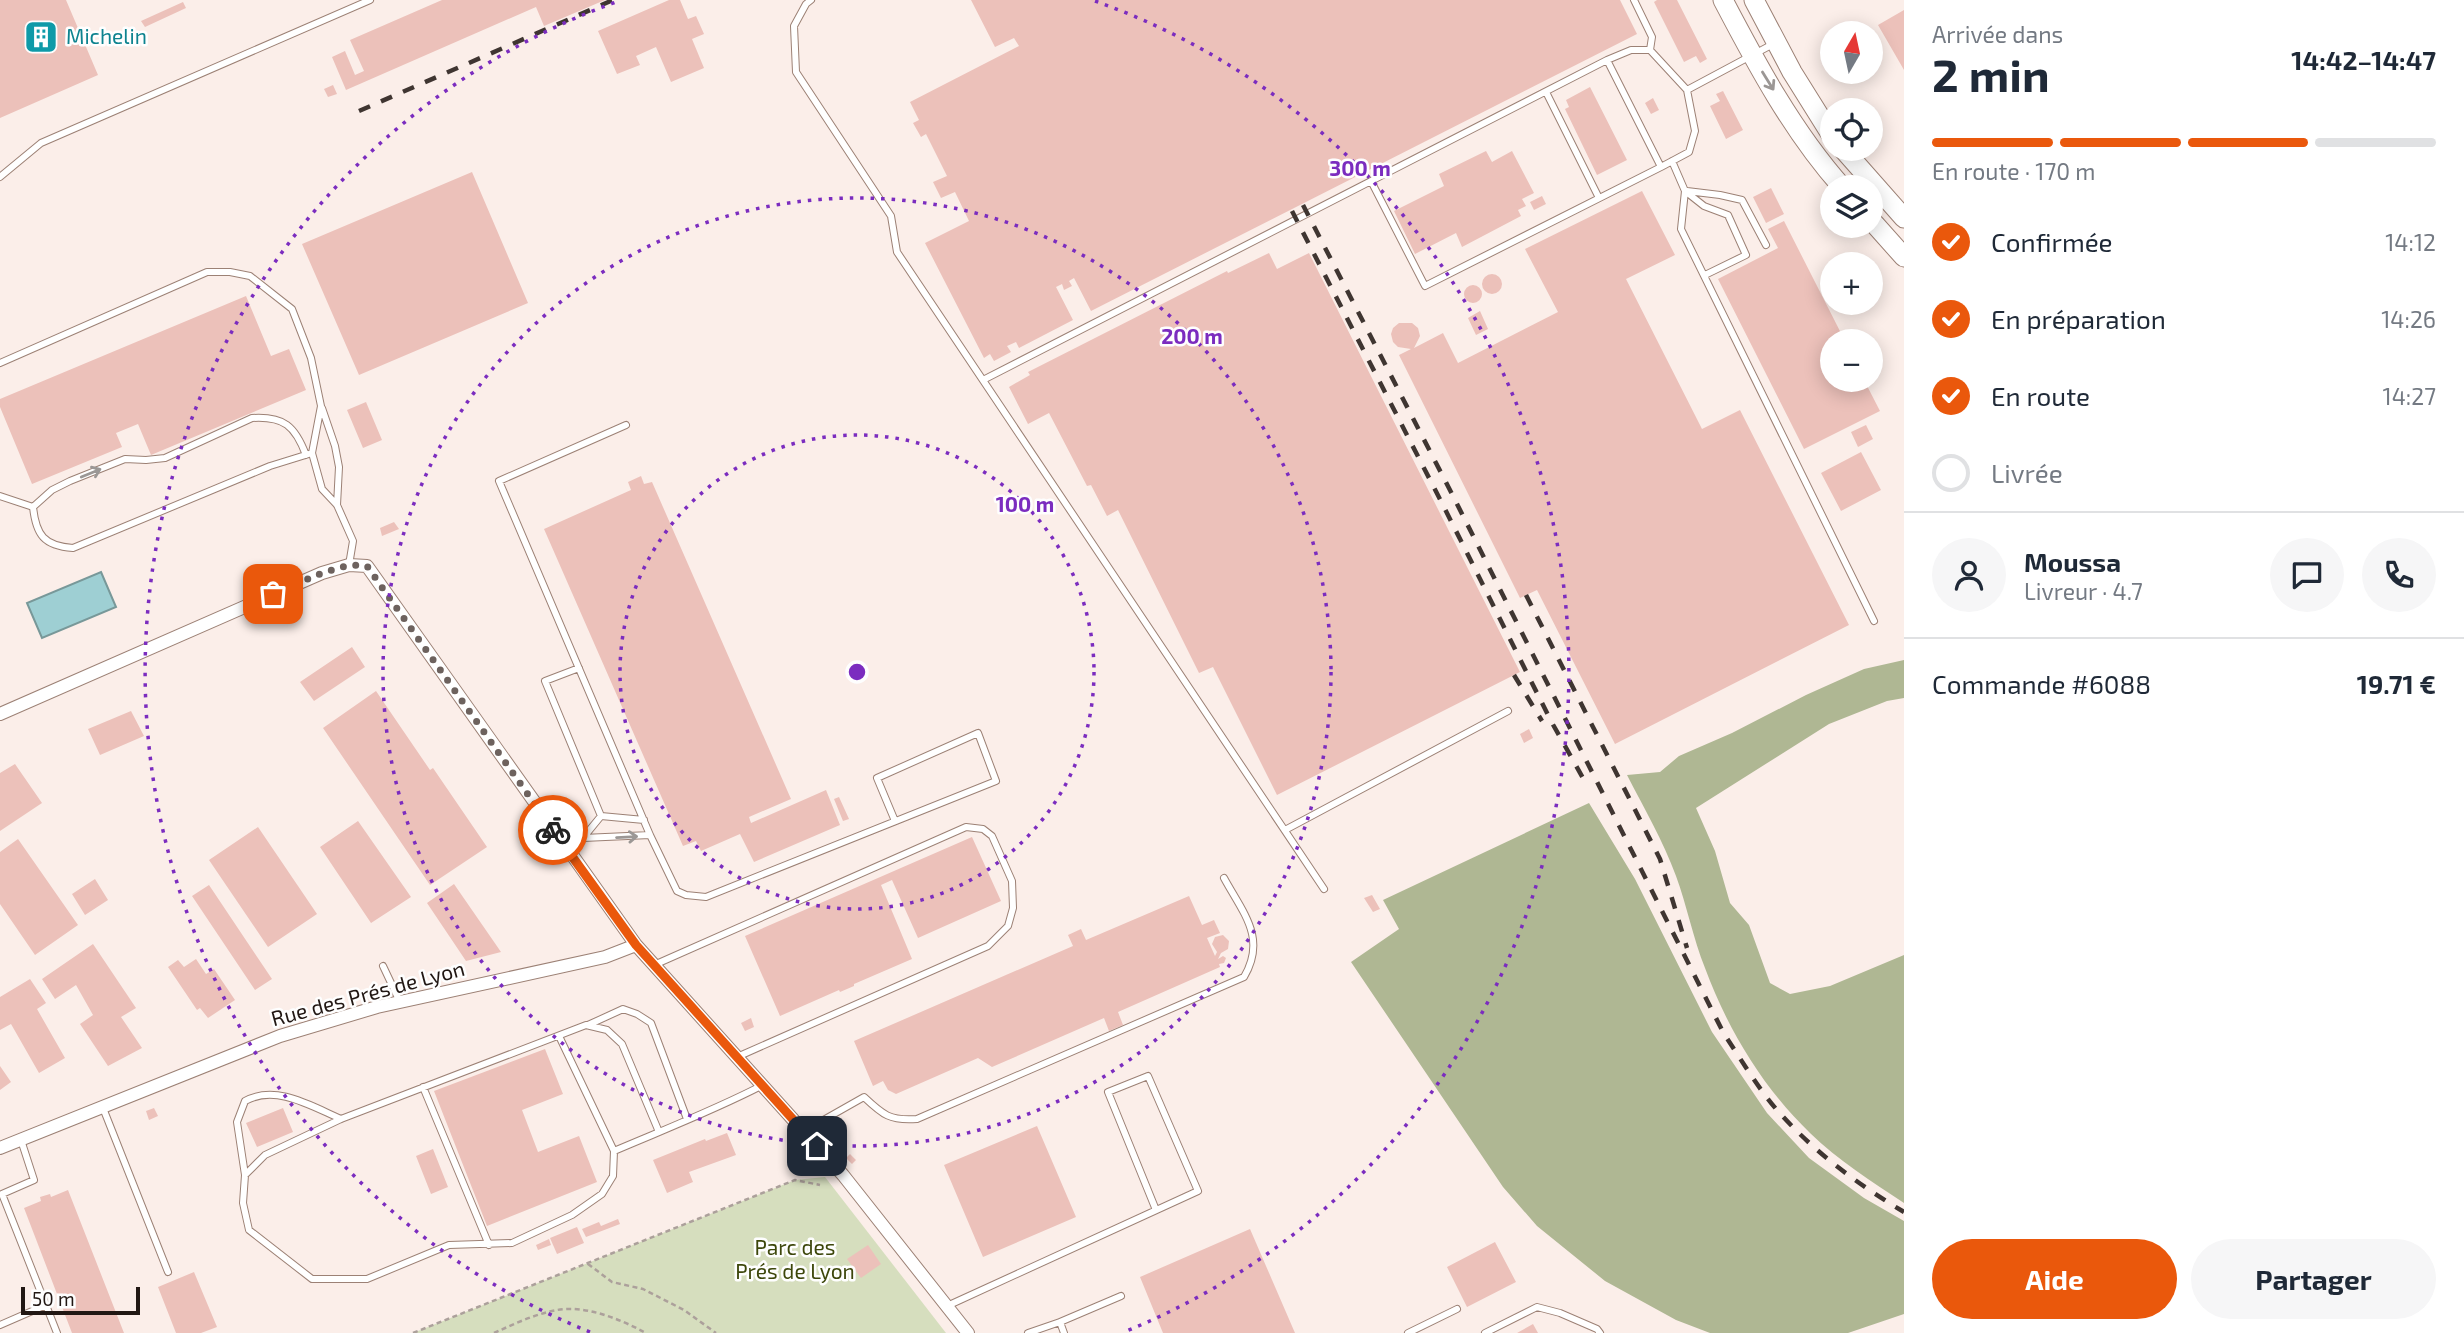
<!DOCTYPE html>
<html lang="fr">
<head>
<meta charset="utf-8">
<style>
	body { margin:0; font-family:"Exo 2",sans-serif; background:#f6f6f7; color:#1f2937; height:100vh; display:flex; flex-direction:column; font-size:26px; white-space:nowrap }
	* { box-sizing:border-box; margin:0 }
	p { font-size:23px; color:#747a83 }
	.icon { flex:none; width:38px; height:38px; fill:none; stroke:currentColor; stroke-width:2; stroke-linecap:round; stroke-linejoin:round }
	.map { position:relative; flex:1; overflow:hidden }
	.drawer { display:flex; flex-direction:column; background:#fff; width:560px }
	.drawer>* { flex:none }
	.needle { width:46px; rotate:9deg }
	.controls { position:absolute; left:1820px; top:21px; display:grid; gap:14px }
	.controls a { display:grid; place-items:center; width:63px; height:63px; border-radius:50%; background:#fff; box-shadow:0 4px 18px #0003; font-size:35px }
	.scale { position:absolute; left:21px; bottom:18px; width:119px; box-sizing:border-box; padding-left:7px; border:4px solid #211713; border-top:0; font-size:19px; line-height:24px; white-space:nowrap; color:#211713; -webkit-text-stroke:5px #fefefe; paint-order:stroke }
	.pin { position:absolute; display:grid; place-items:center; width:60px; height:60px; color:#fff; margin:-30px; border-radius:14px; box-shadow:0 4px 10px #0006 }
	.courier { position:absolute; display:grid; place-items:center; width:70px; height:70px; margin:-35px; border:5px solid #ea580c; border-radius:50%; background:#fff; color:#222; box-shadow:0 2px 9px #0007 }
	.overview em { font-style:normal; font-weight:700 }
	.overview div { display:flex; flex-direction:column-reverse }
	.overview { display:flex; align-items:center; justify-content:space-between; height:119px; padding:0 28px }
	h1 { font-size:46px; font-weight:700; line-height:52px }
	.bar { display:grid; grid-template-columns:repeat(4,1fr); gap:10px 7px; align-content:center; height:84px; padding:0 28px }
	.bar i { height:9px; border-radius:5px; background:#e0e1e3 }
	.bar .on { background:#ea580c }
	.bar p { grid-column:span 4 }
	.line { display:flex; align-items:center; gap:18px; padding:0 28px; border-top:2px solid #e0e1e3 }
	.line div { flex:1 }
	.round { display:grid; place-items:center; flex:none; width:74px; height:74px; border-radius:37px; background:#f6f6f7 }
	ol { padding:0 28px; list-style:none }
	li { display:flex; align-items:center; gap:21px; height:77px }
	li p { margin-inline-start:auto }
	li .icon { padding:7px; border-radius:50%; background:#ea580c; color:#fff; stroke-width:4 }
	li:last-child { color:#747a83 }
	li i { width:38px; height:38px; border:4px solid #e0e1e3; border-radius:50% }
	.primary-button { display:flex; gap:14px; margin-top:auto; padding:14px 28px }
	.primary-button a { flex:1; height:80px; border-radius:42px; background:#ea580c; color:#fff; font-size:28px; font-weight:700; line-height:80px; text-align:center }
	.primary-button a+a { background:#f6f6f7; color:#1f2937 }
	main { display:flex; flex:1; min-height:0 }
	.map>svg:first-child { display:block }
</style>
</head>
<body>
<main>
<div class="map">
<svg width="1904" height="1333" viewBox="0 0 1904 1333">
	<rect width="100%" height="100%" fill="#fbeee9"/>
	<path fill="#d6debe" d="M825 1177 946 1333H413L795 1180Z"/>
	<path fill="#afb793" d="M1904 660V698L1887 701 1829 724 1696 808 1715 851 1730 903 1749 925 1770 983 1790 994 1830 986 1904 955V1203C1872 1182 1838 1160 1810 1133 1763 1088 1727 1028 1705 968 1693 938 1687 906 1676 876 1663 841 1644 808 1627 775L1660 772 1679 756 1732 733 1806 695 1864 669Z
		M1589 803 1635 879 1712 1032 1767 1113 1809 1158 1864 1198 1904 1221V1314L1848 1333H1710L1676 1320 1605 1281 1537 1226 1503 1187 1351 962 1399 929 1383 900Z"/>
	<path fill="#9ecfd3" stroke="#789899" stroke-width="2" d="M101 572 116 607 42 638 27 603Z"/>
	<path fill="#ecc1ba" d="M0 0H66L98 75 0 118Z
		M442 0H605L544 26 536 7 346 90 332 57 345 51 355 75 364 71 350 40Z
		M669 0H680L688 19 696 16 704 34 692 39 704 68 671 82 656 47 636 56 640 65 617 74 598 31Z
		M971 0H1620L1637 34 1091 311 1074 278 1069 281 1072 286 1064 290 1062 284 1056 287 1073 320 1019 348 1016 342 1007 346 1011 352 994 361 990 354 984 358 925 243 969 221 955 192 941 198 933 182 947 176 926 134 921 137 913 123 919 120 910 102 1019 46 1014 38 995 47Z
		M1657 0H1677L1707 59 1700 63 1696 56 1684 62 1654 2Z
		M183 2 186 8 145 27 141 21Z
		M1904 10V70L1878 25Z
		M333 85 337 94 328 97 324 89Z
		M1590 87 1627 160 1597 175 1565 109 1569 107 1566 100Z
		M1723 91 1743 130 1726 139 1710 106 1720 101 1716 94Z
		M1653 98 1659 110 1651 114 1645 103Z
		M1486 151 1492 162 1512 151 1534 193 1522 199 1526 206 1518 210 1521 216 1462 247 1456 233 1415 254 1394 211 1444 186 1439 174Z
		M472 172 528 303 359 375 302 244Z
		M1771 188 1784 214 1766 223 1753 197Z
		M1642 191 1675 255 1626 279 1702 429 1740 410 1849 625 1615 744 1537 590 1520 598 1399 355 1411 349 1398 347 1393 342 1391 334 1393 328 1399 323H1412L1418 328 1420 336 1414 348 1443 333 1458 363 1558 312 1525 249Z
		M1542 196 1546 204 1534 210 1530 202Z
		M1784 221 1845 341H1832V380H1864L1880 411 1804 449 1718 279 1778 248 1768 229Z
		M1269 253 1277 269 1309 253 1520 672 1277 795 1213 667 1199 673 1118 510 1107 516 1091 485 1087 486 1049 413 1028 424 1009 387 1030 375 1028 372 1227 271 1228 273Z
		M1482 284a10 10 0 1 1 20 0a10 10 0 1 1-20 0Z
		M1464 294a9 9 0 1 1 18 0a9 9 0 1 1-18 0Z
		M246 296 271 356 289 349 306 390 151 455 138 424 116 433 122 447 32 484 0 407V399Z
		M1480 311 1488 329 1476 335 1468 318Z
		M366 402 382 440 363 448 347 410Z
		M1866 425 1873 439 1858 447 1851 432Z
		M1861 452 1881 490 1841 511 1821 473Z
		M641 476 644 484 652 482 791 799 749 817 751 823 826 790 840 825 754 862 740 834 701 851 696 841 683 846 544 529 631 490 628 482Z
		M394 522 399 529 382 536 380 528Z
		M352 647 365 667 314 701 300 682Z
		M376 691 430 770 433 768 487 847 430 885 323 728Z
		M131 711 144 736 100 755 88 729Z
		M1529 729 1533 738 1524 743 1520 734Z
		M15 764 42 803 0 831V773Z
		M839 797 849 819 843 821 834 799Z
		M358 821 411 897 371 923 320 847Z
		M258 827 317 914 268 947 209 860Z
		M972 837 1001 901 918 938 892 880 881 885 912 959 854 984V986L840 992 839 990 780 1016 745 936Z
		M18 839 78 925 35 955 0 904V852Z
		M95 879 108 900 85 915 72 894Z
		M454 884 501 952 466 961 427 903Z
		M209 885 272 979 255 990 192 896Z
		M1372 895 1380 909 1373 912 1364 898Z
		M1189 896 1202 925 1214 920 1220 933 1207 938 1215 956 1217 952 1212 944 1215 937 1223 935 1229 941 1228 949 1221 953 1218 959 1223 956 1226 958 1224 963 1219 964 1220 967 1118 1012 1123 1025 1109 1031 1104 1018 992 1067 978 1058 896 1094 888 1090 883 1081 873 1086 854 1041 1073 946 1068 935 1081 929 1086 940Z
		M93 944 136 1008 121 1017 142 1048 108 1066 80 1024 93 1015 76 985 55 999 42 979Z
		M196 959 206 974 214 969 235 1000 208 1018 200 1008 197 1010 168 967 178 960 184 967Z
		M30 979 46 1003 37 1009 65 1058 39 1073 11 1024 0 1030V997Z
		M751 1018 754 1027 745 1031 741 1023Z
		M545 1049 563 1094 522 1110 538 1152 579 1136 597 1182 487 1226 434 1091Z
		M0 1066 11 1082 0 1090Z
		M154 1108 158 1116 149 1120 146 1111Z
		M283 1108 293 1132 257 1147 246 1123Z
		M1037 1126 1076 1217 983 1257 944 1165Z
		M727 1133 736 1155 689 1172 693 1182 667 1193 653 1160 705 1139 706 1141Z
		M841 1142 845 1147 840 1152 836 1147Z
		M433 1149 448 1187 431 1194 416 1156Z
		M850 1154 856 1160 852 1164 846 1158Z
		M68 1190 124 1333H72L24 1208 41 1201 40 1197 50 1194 51 1197Z
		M618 1219 620 1224 586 1237 582 1229 599 1222 601 1226Z
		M577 1227 584 1243 557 1254 550 1238Z
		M1250 1229 1295 1333H1163L1140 1277Z
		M549 1239 551 1245 538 1250 536 1245Z
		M1495 1242 1516 1282 1467 1307 1447 1267Z
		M868 1245 881 1264 861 1278 847 1259Z
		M194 1272 217 1327 201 1333H176L158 1287Z
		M1533 1324 1538 1333H1517Z"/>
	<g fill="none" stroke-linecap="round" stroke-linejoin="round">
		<defs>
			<path id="service" d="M811 0 806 4 794 26 796 72 891 216 897 252 1324 889
				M1634 0 1652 37 1650 50
				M1687 90 1695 131 1689 152 1661 167 1607 60 1631 50H1650L1687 90 1775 43
				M1546 92 1599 198
				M1672 161 1685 191 1681 229 1874 621
				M0 177 41 143 370 0
				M1371 181 1425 286 1661 167
				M1685 191 1704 206 1728 215 1746 255 1705 275
				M1687 191 1720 195 1742 200 1766 245
				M0 363 207 272H230L250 276 292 309 311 358 321 406 312 453 322 489 337 505 353 541 349 565
				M983 380 1607 60
				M322 408 335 446 339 467 337 505
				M626 425 499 481 650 835 677 891 686 895 706 897 996 781 978 733 877 778 895 821
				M0 496 33 507C36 535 44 546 73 548L270 466 312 453
				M33 507 52 490 70 481 125 459 146 460 165 458 252 418C284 416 295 426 306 455
				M579 668 545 681 601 816 644 820
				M601 816 583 838 650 835
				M1285 830 1508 711
				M654 965 966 827 983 829 992 836 1012 881 1013 908 1008 926 988 946 737 1057
				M383 966 400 1002
				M588 1025 623 1009 637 1014 651 1023 687 1119
				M559 1036 614 1151
				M423 1087 489 1245
				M103 1108 168 1272
				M804 1131 864 1097C883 1115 890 1121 917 1119L1244 977C1267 938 1243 913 1224 878
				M659 1132 622 1044 607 1030 586 1025 341 1119 265 1155 245 1175 243 1203 249 1230 312 1279H367L449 1245 512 1243 572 1215 602 1194 613 1176 614 1151C663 1130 715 1110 763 1085
				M21 1140 34 1180 2 1194 57 1333
				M245 1175 237 1122 245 1101C276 1084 311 1106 341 1119
				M947 1306 1198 1191 1148 1076 1108 1092 1156 1210
				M0 1325 46 1305
				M1028 1333 1060 1322
				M1064 1333 1060 1322 1121 1296
				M1408 1333 1457 1309
				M1485 1333 1537 1307 1560 1313 1597 1329 1600 1333"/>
			<path id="minor" d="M0 714 322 573 349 565 367 566 636 945 843 1175 968 1333
				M0 1148 280 1036 377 1007 605 957 636 945"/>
			<path id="secondary" d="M1723 0C1757 65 1793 132 1842 187
				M1754 0 1792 72 1832 136
				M1843 149 1904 218
				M1871 220 1904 257"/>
		</defs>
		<use href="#service" stroke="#9c8175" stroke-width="8"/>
		<use href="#minor" stroke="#9c8175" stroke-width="14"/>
		<use href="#secondary" stroke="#9c8175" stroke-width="21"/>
		<path stroke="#aca09b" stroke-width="2.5" stroke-dasharray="5 3.5" stroke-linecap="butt" d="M588 1264 612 1282 643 1289 684 1310 716 1333
			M413 1333 795 1180 820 1185
			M494 1333C514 1324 535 1314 557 1310 586 1305 620 1319 646 1333"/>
		<use href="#service" stroke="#fff" stroke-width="6"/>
		<use href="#minor" stroke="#fff" stroke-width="12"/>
		<use href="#secondary" stroke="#fff" stroke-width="19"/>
		<path stroke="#3f3531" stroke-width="4.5" stroke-dasharray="12 12" stroke-linecap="butt" d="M359 111 613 0
			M1303 205 1452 494 1724 1034C1741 1059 1757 1087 1777 1110 1813 1151 1857 1184 1904 1212
			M1292 211 1445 509 1551 721 1588 787
			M1526 595 1660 859 1687 948
			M1514 675 1542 721"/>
	</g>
	<defs><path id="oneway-shaft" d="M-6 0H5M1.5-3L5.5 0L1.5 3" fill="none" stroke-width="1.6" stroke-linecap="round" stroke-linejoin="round" transform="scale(1.75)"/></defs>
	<g stroke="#9b9795">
		<use href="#oneway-shaft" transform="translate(1768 81) rotate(58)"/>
		<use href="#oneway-shaft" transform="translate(91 473) rotate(-22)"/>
		<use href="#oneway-shaft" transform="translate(627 837) rotate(-3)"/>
	</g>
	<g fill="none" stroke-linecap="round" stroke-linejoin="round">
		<path stroke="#6d625e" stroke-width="7" stroke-dasharray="0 12.6" d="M273 594 322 573 349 565 367 566 553 830"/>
		<path stroke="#ea580c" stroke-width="9" d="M553 830 636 945 817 1146"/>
	</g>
	<g fill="none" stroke="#7b2cbf" stroke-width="3.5" stroke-dasharray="3.5 7">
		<circle cx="857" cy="672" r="237"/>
		<circle cx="857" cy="672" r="474"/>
		<path d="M590 1332A712 712 0 0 1 619 1M1095 1A712 712 0 0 1 1124 1332"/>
	</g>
	<defs>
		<symbol id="building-square" viewBox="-11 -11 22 22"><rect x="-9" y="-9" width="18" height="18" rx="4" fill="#0f9aa8" stroke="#fefefe"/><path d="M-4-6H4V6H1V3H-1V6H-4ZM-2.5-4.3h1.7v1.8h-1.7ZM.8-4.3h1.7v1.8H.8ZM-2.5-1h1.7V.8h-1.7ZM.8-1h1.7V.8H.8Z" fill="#fff"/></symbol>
	</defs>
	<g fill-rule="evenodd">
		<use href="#building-square" x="22" y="18" width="38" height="38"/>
	</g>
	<g text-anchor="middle" stroke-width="5" stroke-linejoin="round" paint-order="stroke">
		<g font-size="21" fill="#0d838f" stroke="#fefefe" text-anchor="start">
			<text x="66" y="44">Michelin</text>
		</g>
		<g font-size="21" fill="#211713" stroke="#fefefe">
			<text transform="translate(368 994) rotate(-15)" y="7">Rue des Prés de Lyon</text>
		</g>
		<g font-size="21" fill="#3d470b" stroke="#fefefe">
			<text x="795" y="1255">Parc des<tspan x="795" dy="24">Prés de Lyon</tspan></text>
		</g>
	</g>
	<circle cx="857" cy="672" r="10" fill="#7b2cbf" stroke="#fefefe" stroke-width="3.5"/>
	<g font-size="21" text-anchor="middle" font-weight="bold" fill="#7b2cbf" stroke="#fefefe" stroke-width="5" stroke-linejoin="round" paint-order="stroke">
		<text x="1360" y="176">300 m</text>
		<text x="1192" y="344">200 m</text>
		<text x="1025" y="512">100 m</text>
	</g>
</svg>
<div class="controls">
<a><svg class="needle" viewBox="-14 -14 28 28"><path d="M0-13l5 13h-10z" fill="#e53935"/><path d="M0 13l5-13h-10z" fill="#747a83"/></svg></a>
<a><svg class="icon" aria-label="locate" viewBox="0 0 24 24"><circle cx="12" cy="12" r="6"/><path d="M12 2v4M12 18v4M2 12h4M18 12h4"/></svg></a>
<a><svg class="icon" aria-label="layers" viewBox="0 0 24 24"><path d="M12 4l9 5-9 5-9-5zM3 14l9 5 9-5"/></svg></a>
<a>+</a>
<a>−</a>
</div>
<div class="scale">50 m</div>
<div class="pin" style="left:273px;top:594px;background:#ea580c"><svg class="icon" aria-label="bag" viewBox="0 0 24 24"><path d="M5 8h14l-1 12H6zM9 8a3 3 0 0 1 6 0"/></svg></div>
<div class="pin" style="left:817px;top:1146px;background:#1f2937"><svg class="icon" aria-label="home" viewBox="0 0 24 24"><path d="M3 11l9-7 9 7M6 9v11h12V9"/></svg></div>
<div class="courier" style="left:553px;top:830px"><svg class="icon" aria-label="bike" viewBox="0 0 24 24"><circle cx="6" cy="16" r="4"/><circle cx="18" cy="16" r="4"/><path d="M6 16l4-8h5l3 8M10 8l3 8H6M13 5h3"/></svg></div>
</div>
<section class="drawer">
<div class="overview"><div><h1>2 min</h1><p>Arrivée dans</p></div><em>14:42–14:47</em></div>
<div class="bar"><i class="on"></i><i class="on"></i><i class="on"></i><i></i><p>En route · 170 m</p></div>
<ol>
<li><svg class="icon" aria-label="check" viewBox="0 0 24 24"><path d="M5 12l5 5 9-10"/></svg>Confirmée<p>14:12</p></li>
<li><svg class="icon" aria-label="check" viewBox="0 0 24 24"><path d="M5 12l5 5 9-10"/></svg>En préparation<p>14:26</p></li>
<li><svg class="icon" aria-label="check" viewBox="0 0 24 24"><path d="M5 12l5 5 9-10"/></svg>En route<p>14:27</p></li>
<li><i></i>Livrée</li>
</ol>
<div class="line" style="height:126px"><a class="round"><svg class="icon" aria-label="person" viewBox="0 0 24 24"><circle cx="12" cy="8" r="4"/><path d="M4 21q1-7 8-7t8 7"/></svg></a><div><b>Moussa</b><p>Livreur · 4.7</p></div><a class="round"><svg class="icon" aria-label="chat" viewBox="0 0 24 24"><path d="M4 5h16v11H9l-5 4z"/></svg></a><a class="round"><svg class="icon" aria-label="phone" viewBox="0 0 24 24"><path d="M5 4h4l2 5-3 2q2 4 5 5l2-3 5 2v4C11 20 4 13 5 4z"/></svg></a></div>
<div class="line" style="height:91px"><div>Commande #6088</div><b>19.71 €</b></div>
<div class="primary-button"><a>Aide</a><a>Partager</a></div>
</section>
</main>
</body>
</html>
